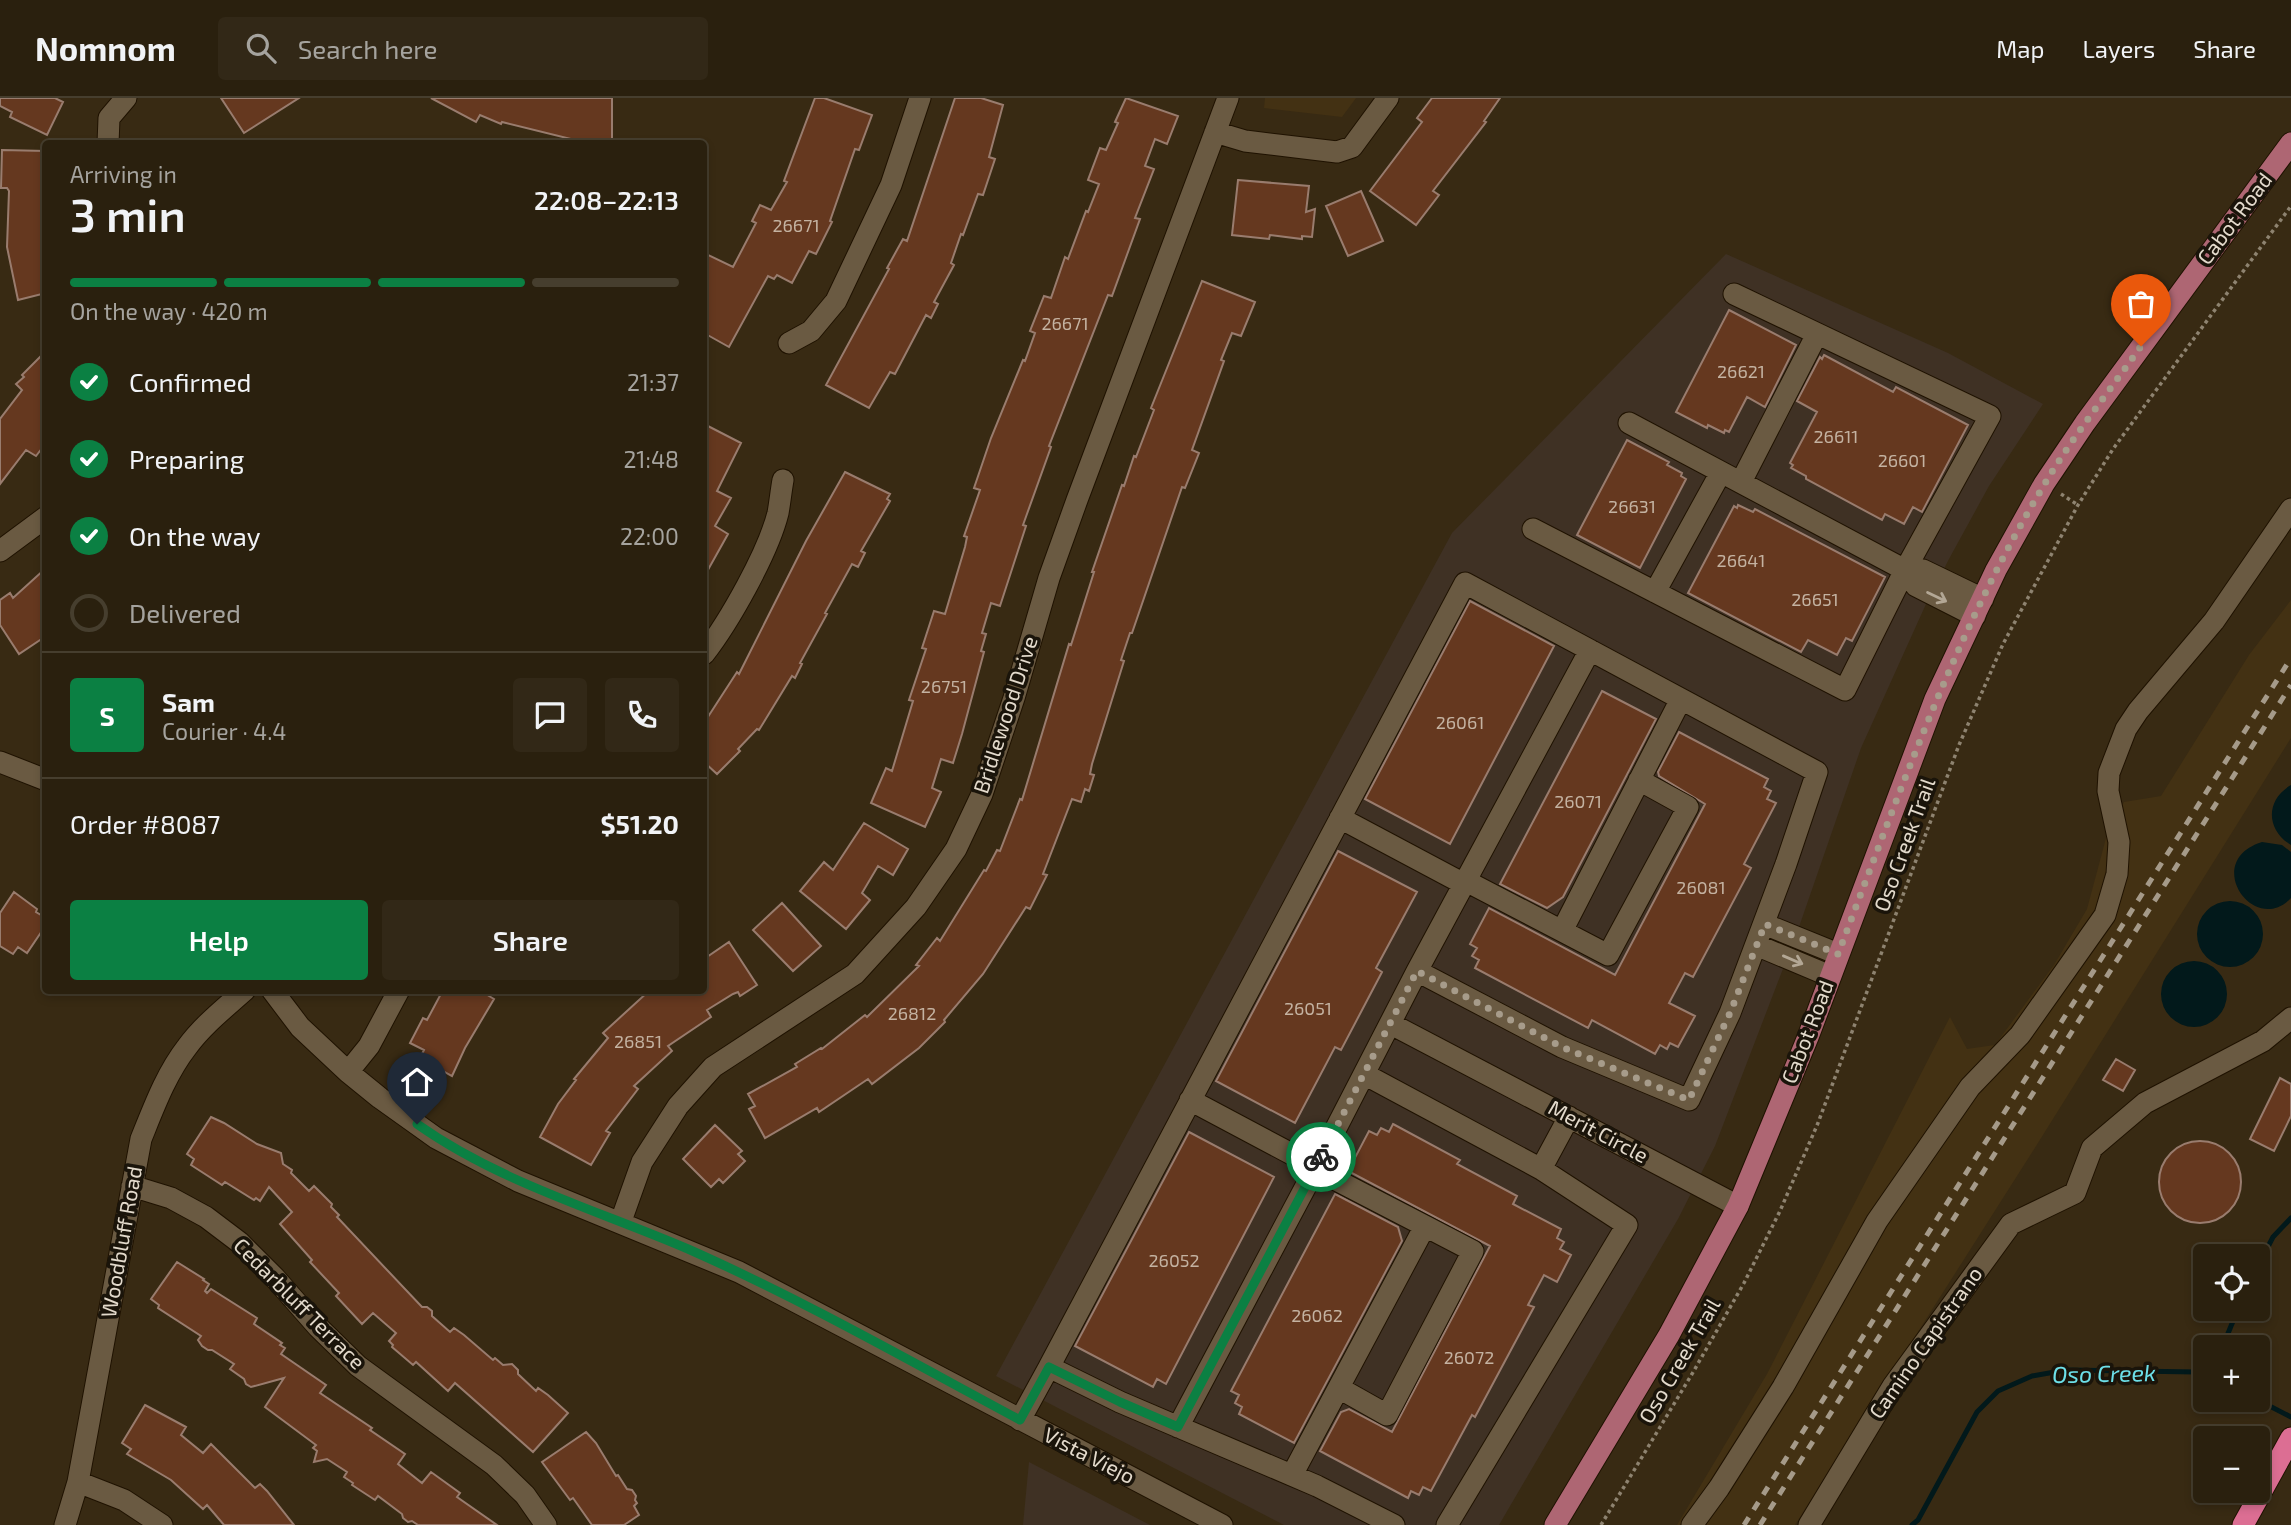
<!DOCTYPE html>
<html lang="en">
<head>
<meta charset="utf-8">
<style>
	body { margin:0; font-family:"Exo 2",sans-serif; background:#322817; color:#f1f3f6; height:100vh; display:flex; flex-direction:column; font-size:26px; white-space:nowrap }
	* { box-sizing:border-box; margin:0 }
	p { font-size:23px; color:#a5a39e }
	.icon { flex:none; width:38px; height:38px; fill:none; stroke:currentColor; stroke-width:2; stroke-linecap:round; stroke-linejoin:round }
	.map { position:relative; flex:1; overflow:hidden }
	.details { position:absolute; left:42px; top:42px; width:665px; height:854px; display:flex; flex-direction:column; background:#2a200e; border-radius:7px; box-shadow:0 4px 10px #0003,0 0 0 2px #463e2e }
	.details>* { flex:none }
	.controls { position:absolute; left:2193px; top:1146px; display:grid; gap:14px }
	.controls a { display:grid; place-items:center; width:77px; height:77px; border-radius:7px; background:#2a200e; box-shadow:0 4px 10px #0003,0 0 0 2px #463e2e; font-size:35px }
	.pin { position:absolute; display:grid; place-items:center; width:60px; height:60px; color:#fff; margin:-72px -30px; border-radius:50% 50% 50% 0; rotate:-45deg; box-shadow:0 0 7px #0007 }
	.pin .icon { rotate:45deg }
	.courier { position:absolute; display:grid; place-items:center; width:70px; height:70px; margin:-35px; border:5px solid #0b8043; border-radius:50%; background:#fff; color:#222; box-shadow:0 2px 9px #0007 }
	.summary em { font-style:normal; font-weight:600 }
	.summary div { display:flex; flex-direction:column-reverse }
	.summary { display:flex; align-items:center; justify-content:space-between; height:119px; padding:0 28px }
	h1 { font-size:46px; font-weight:600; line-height:52px }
	.bar { display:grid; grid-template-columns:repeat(4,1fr); gap:10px 7px; align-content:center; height:84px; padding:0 28px }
	.bar i { height:9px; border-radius:5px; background:#463e2e }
	.bar .selected { background:#0b8043 }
	.bar p { grid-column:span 4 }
	.line { display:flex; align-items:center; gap:18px; padding:0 28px; border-top:2px solid #463e2e }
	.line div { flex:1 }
	.round { display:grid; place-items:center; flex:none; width:74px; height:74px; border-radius:7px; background:#322817 }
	ol { padding:0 28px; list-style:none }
	li { display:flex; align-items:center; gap:21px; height:77px }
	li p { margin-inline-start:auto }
	li .icon { padding:7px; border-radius:50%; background:#0b8043; color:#fff; stroke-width:4 }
	li:last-child { color:#a5a39e }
	li i { width:38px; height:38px; border:4px solid #463e2e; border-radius:50% }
	.primary-button { display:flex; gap:14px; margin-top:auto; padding:14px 28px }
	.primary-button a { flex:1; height:80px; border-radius:7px; background:#0b8043; color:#fff; font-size:28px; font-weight:600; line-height:80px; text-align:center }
	.primary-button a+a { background:#322817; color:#f1f3f6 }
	header { display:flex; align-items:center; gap:42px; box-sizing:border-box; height:98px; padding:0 35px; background:#2a200e; border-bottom:2px solid #463e2e }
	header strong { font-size:33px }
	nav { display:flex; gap:38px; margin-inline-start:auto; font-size:24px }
	.search { width:490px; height:63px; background:#322817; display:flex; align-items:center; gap:18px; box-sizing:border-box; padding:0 24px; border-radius:7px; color:#a5a39e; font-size:26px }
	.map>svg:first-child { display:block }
</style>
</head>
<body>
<header>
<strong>Nomnom</strong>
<div class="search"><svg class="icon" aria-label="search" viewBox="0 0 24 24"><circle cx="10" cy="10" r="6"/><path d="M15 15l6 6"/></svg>Search here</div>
<nav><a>Map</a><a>Layers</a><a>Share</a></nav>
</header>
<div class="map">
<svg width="2291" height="1427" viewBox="0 0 2291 1427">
	<rect width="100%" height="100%" fill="#382a13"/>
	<path fill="#3f3124" d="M1726 156 1948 255 2043 306 1989 388 1949 461 1926 506 1861 650 1799 829 1715 1048 1678 1121 1499 1427H1284L996 1278 1452 435Z
		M1029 1364 1150 1427H1023Z"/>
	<path fill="#433113" d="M1265 0H1356L1342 19 1264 10Z
		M2291 502V640L2031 1056 1795 1427H1677L1767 1276 1950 919 1967 951 1995 947 2054 867 2087 811 2109 729 2124 704 2161 698 2249 557Z"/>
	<path fill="#02191b" d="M2291 687V747C2266 732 2265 702 2291 687Z
		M2262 744 2282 747 2291 754V800C2254 839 2201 763 2262 744Z
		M2197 836a33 33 0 1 1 66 0a33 33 0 1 1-66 0Z
		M2161 896a33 33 0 1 1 66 0a33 33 0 1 1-66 0Z"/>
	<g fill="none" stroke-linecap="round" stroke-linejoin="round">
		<path stroke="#02191b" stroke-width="5" d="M2258 1168 2273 1139 2291 1120
			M2222 1250 2238 1211
			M2258 1302 2291 1319
			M1912 1427 1918 1422 1977 1314 1998 1293 2032 1278 2066 1272 2197 1274 2205 1277"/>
	</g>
	<path fill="#65381f" stroke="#997c6e" stroke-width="2" d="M0 0H55L63 4 47 37 10 19 12 14 0 8Z
		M221 0H299L244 35Z
		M431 0H612V46H571V41L502 24 501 26 480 17 476 24Z
		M815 0H824L872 17 859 52 855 51 830 123 832 124 816 156 809 153 792 185 777 177 774 181 768 178 729 249 704 235V155L733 169 756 125 752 123 760 107 771 112 787 84 784 83Z
		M955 0H981L1003 7 989 59 995 61 983 97 978 96 963 137 961 136 951 165 954 167 934 204 938 206 931 220 926 217 895 276 890 274 869 310 826 287 889 171 887 170 903 141 907 143Z
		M1126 0 1178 18 1167 46 1155 41 1145 68 1154 71 1135 120 1140 121 1112 198 1108 197 1049 348 1051 349 1023 427 1026 428 1000 508 991 505 982 535 986 536 981 553 984 554 962 636 953 665 941 661 932 690 941 694 925 729 871 705 886 670 892 673 913 603 909 602 926 551 922 550 934 513 945 516 965 449 967 439 964 438 980 392 974 390 991 340 1023 262 1025 263 1035 235 1030 233 1044 198 1051 200 1065 159 1068 161 1086 113 1088 114 1099 86 1088 82 1100 50 1106 52 1118 25 1115 24Z
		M1432 0H1500L1484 23 1486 24 1433 93 1439 97 1416 127 1370 93 1422 24 1417 20Z
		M2 52 46 53V195L18 202 7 149 9 93 7 90H1Z
		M1238 82 1309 88 1306 114 1315 111 1312 139 1302 138V141L1270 137 1269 141 1232 137Z
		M1361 93 1383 143 1348 158 1326 108Z
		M1202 183 1255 204 1241 238 1232 235 1221 262 1224 263 1192 352 1199 355 1185 390 1182 389 1132 535H1130L1121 562 1124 563 1092 666 1090 676 1094 677 1089 693 1085 691 1081 704 1072 701 1043 776 1047 777 1030 811 1026 809 983 876 944 922 945 924 919 950 872 986 868 981 819 1014 817 1010 765 1040 749 1011 755 1008 748 996 797 969 795 966 821 950 822 951 865 917 867 919 919 868 916 867 937 840 940 843 984 772 986 773 997 752 1000 753 1020 701 1022 702 1069 546 1071 547 1094 474H1092L1122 387 1124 388 1134 358 1136 359 1154 312 1151 310Z
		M1729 212 1796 247 1765 309 1747 299 1729 334 1725 332 1724 335 1708 327 1707 330 1676 314Z
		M46 253V345L36 358 26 352 0 386V321L22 292 16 286 24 279 22 277Z
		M1824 257 1893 294 1896 289 1968 327 1922 414 1913 409 1904 426 1885 416 1882 422 1806 381V378L1791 370 1793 367 1790 365 1817 314 1797 303 1820 259 1822 261Z
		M704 326 741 345 717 393 731 400 715 428 728 436 704 479Z
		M1627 342 1669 364 1667 367 1682 375 1681 378 1686 381 1640 470 1577 437Z
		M845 374 890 396 887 401 890 403 861 453 865 455 858 469 852 466 825 515 827 516 800 565 802 566 795 580 792 578 759 632 757 631 738 651 740 653 717 676 704 664V625L737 574 739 576 806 443Z
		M1738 407 1753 414 1755 411 1885 479 1852 543 1846 540 1837 557 1808 542 1801 554 1688 495 1734 408 1737 410Z
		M46 470V538L19 556 0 527V502L10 495 13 500Z
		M1470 503 1554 548 1450 746 1365 701Z
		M1602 593 1656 621 1563 799 1547 810 1500 786Z
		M1679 634 1768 681 1764 689 1771 693 1767 701 1776 705 1744 766 1751 770 1693 879 1685 875 1669 905 1695 918 1678 949 1670 945 1667 951 1660 947 1655 956 1592 922 1588 930 1475 870 1479 862 1472 858 1477 850 1470 846 1489 810 1615 877 1705 706 1659 678 1658 674Z
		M864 725 908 751 893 777 878 768 862 795 870 802 846 831 800 793 824 764 833 772Z
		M1338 753 1417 794 1376 870 1382 874 1341 952 1335 949 1295 1025 1216 983Z
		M14 794 37 811 36 814 46 820V827L27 855 18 849 13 856 0 848V815Z
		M782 805 821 848 793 873 753 832Z
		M729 844 757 887 740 898 738 894 733 896 707 912 711 919 668 948 672 953 634 988 638 991 606 1033 610 1035 591 1067 540 1039 558 1006 576 982 574 981 608 940 603 935 650 892H704V861Z
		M443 892H479L494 901 465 950 452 978 420 960 424 952 410 945 423 920 427 922Z
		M2116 961 2135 972 2123 993 2103 982Z
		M2280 980 2291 986V1018L2274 1053 2250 1041Z
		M211 1019 224 1025 257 1046 281 1055 283 1066 292 1072 291 1075 309 1093 314 1088 332 1106 331 1109 339 1117 337 1119 422 1209H427L432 1213V1218L450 1234 454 1230 464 1237 493 1262 495 1260 503 1267 512 1266 518 1272V1276L536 1293 538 1290 548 1297 568 1315 533 1354 455 1285 448 1293 416 1264 413 1267 392 1249 393 1247 389 1243 396 1235 373 1215 362 1226 336 1198 339 1195 310 1164 312 1162 280 1126 292 1114 269 1089 260 1103 256 1100 254 1102 225 1084 222 1087 191 1067 194 1061 187 1056Z
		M1393 1026 1460 1062 1457 1066 1517 1098 1513 1106 1561 1131 1557 1140 1564 1144 1560 1151 1571 1157 1557 1184 1544 1177 1528 1207 1534 1209 1475 1319 1472 1317 1431 1393 1423 1389 1419 1397 1411 1393 1408 1400 1320 1353 1341 1314 1349 1311 1392 1334 1490 1148 1348 1073 1369 1033 1377 1037 1381 1030 1389 1034Z
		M715 1027 742 1053 738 1056 745 1063 723 1085 719 1081 711 1089 683 1061Z
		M1189 1034 1274 1079 1166 1286 1157 1281 1153 1289 1075 1248Z
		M2159 1084a41 41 0 1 1 82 0a41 41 0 1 1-82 0Z
		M1335 1096 1398 1129 1402 1143 1294 1345 1239 1316 1242 1309 1235 1305 1239 1297 1231 1293Z
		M177 1164 204 1181 203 1182 209 1186 205 1193 207 1195 211 1191 257 1220 254 1226 282 1245 280 1247 285 1250 281 1256 326 1287 320 1295 372 1330 370 1332 405 1356 398 1366 422 1385 431 1374 460 1395 457 1399 497 1427H418L412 1423 408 1424 403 1420 402 1416 378 1398 375 1402 352 1387 353 1385 344 1379 347 1374 327 1361 314 1364 317 1353 313 1350 316 1347 265 1309 284 1280 251 1289 246 1286 244 1281 230 1271 234 1266 212 1252H208L202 1248 198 1242 201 1238 158 1210 159 1207 151 1201Z
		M145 1307 186 1329 181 1337 203 1355 211 1346 255 1390 260 1386 267 1393 294 1427H224L207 1407 203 1411 171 1382 127 1356 131 1351 122 1345Z
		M586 1334 596 1345 616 1378 618 1377 627 1391 632 1392 636 1398 635 1402 637 1405 634 1408 639 1417 624 1427H592L573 1400 570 1402 542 1364Z"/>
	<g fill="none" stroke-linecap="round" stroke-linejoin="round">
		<defs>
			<path id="minor" d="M1215 34 1245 43 1337 54 1352 49 1388 0
				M108 46 109 20 126 0
				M789 245 811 233 836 203 891 87 920 0
				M1629 325 1905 472 1916 488 1975 518
				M1741 384 1817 236
				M1533 431 1845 592 1905 472 1990 318 1734 196
				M0 453 46 419
				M1905 472H1923L1983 501
				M1655 494 1721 374
				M704 556C729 524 768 455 778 415 780 404 781 393 783 382
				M0 664 46 682
				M1340 720 1464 786
				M1466 783 1562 833 1681 601
				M1764 826 1838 856
				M1562 833 1608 857 1688 709 1639 682
				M1756 847 1830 878
				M272 892 300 929 348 974 380 1000 436 1040 518 1083 739 1174 1222 1427
				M1391 926 1738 1108
				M348 974 369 948 399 892
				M1364 976 1541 1071 1627 1127 1447 1427
				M1190 1002 1316 1069
				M1541 1071 1569 1019
				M132 1088 171 1100 206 1119 239 1144 275 1180 318 1229 358 1268 494 1367 525 1397 546 1427
				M621 1123 642 1064 678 1008 713 969 855 876 916 809 956 751 982 696 1014 600 1049 480 1077 402 1228 0
				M1339 1290 1387 1317 1473 1153 1425 1128
				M1020 1322 1049 1269
				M1178 1329 1315 1071 1417 873 1590 552
				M1292 1377 1425 1128 1315 1071
				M78 1384 124 1402 162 1427
				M65 1427 78 1384 141 1041C154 1009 166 976 187 949 203 927 225 910 245 892
				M1394 1427 1317 1388 1120 1304 1049 1269 1465 485 1817 674 1786 766 1730 915 1689 1002 1562 949 1417 873
				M1692 1427 1719 1390 1783 1289 1877 1123 1970 989 2020 937 2105 817 2117 776 2119 744 2108 693 2109 675 2126 631 2138 613 2214 523 2291 411
				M1809 1427 1893 1288 2011 1126 2075 1095 2092 1050 2145 1005 2263 943 2291 920"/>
			<path id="major" d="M1555 1427 1669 1237 1738 1108 1808 939 1935 601 1996 472 2044 386 2085 325 2291 45"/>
			<path id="highway" d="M2243 1427 2291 1340"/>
		</defs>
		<use href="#minor" stroke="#1f1200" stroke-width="23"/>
		<use href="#major" stroke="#1f1200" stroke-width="23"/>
		<use href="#highway" stroke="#1f1200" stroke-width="23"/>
		<path stroke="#8e8370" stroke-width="3.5" stroke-dasharray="3.5 3.5" stroke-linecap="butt" d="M2061 396 2078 407
			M1601 1427 1692 1276 1744 1185 1780 1113 1818 1025 1959 647 2003 546 2078 407 2113 351 2291 108"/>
		<use href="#minor" stroke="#6a5a42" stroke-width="21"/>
		<use href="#major" stroke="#ae6673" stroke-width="21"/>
		<use href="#highway" stroke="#dc6e93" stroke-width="21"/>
		<path stroke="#a59a89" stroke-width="5" stroke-dasharray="9 9" stroke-linecap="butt" d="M1744 1427 2291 560
			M1760 1427 2291 587"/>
	</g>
	<defs><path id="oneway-shaft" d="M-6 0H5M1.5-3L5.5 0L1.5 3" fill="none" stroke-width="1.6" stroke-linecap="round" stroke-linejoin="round" transform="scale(1.75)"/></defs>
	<g stroke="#b3a795">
		<use href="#oneway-shaft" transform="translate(1937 499) rotate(26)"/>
		<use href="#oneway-shaft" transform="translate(1793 862) rotate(23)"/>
	</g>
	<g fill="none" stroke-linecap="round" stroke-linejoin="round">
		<path stroke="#a79c8b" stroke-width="7" stroke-dasharray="0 12.6" d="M1321 1059 1417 873 1562 949 1689 1002 1730 915 1765 826 1838 856C1899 697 1955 534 2044 387 2073 338 2109 294 2141 248"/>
		<path stroke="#0b8043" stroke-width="9" d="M417 1026C499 1084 597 1112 688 1151 801 1201 910 1263 1020 1322L1049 1269 1120 1304 1178 1329 1321 1059"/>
	</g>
	<g text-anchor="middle" stroke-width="7" stroke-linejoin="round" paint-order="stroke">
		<g font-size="18" fill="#c4b2a1">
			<text x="796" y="134">26671</text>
			<text x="1065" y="232">26671</text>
			<text x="1741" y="280">26621</text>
			<text x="1836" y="345">26611</text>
			<text x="1902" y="369">26601</text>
			<text x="1632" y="415">26631</text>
			<text x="1741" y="469">26641</text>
			<text x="1815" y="508">26651</text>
			<text x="944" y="595">26751</text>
			<text x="1460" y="631">26061</text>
			<text x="1578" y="710">26071</text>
			<text x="1701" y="796">26081</text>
			<text x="1308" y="917">26051</text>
			<text x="912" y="922">26812</text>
			<text x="638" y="950">26851</text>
			<text x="1174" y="1169">26052</text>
			<text x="1317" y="1224">26062</text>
			<text x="1469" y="1266">26072</text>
		</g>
		<g font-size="21" fill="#e3dacc" stroke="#1a140a">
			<text transform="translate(2235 121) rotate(-53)" y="7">Cabot Road</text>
			<text transform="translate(1006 617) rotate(-72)" y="7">Bridlewood Drive</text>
			<text transform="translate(1905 747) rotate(-70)" y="7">Oso Creek Trail</text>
			<text transform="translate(1808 934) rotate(-69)" y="7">Cabot Road</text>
			<text transform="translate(1598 1034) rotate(28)" y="7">Merit Circle</text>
			<text transform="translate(122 1144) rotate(-80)" y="7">Woodbluff Road</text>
			<text transform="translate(299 1206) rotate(45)" y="7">Cedarbluff Terrace</text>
			<text transform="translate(1926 1245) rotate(-55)" y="7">Camino Capistrano</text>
			<text transform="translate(1680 1263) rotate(-60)" y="7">Oso Creek Trail</text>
			<text transform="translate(1089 1358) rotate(27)" y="7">Vista Viejo</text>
		</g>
		<g font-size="23" font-style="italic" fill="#6de0e9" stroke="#1a140a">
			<text transform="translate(2104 1276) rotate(-1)" y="8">Oso Creek</text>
		</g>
	</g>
</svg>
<div class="controls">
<a><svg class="icon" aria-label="locate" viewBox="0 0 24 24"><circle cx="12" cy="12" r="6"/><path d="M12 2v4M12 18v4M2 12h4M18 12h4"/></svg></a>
<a>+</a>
<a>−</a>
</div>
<div class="pin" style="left:2141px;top:248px;background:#ea580c"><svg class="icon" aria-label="bag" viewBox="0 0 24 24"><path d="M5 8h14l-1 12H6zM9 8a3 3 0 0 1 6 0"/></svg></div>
<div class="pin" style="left:417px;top:1026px;background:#1f2937"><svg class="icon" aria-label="home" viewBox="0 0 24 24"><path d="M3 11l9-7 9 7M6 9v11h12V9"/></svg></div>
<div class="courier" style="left:1321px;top:1059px"><svg class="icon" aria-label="bike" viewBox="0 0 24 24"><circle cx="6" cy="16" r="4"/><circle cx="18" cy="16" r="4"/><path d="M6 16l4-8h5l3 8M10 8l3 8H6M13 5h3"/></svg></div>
<section class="details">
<div class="summary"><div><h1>3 min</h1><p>Arriving in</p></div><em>22:08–22:13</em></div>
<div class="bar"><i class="selected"></i><i class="selected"></i><i class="selected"></i><i></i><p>On the way · 420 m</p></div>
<ol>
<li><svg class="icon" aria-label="check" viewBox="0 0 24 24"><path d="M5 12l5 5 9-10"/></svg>Confirmed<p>21:37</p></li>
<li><svg class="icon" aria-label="check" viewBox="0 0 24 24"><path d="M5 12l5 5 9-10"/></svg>Preparing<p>21:48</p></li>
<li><svg class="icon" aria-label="check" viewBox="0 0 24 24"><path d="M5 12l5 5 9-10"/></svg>On the way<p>22:00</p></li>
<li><i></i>Delivered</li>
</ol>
<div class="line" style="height:126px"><b class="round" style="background:#0b8043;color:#fff">S</b><div><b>Sam</b><p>Courier · 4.4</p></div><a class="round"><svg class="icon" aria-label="chat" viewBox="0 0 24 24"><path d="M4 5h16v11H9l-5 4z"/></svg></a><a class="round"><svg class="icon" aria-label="phone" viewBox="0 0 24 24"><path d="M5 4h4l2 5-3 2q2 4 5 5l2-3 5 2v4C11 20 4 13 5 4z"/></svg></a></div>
<div class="line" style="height:91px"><div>Order #8087</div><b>$51.20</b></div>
<div class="primary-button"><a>Help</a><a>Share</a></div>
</section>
</div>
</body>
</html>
